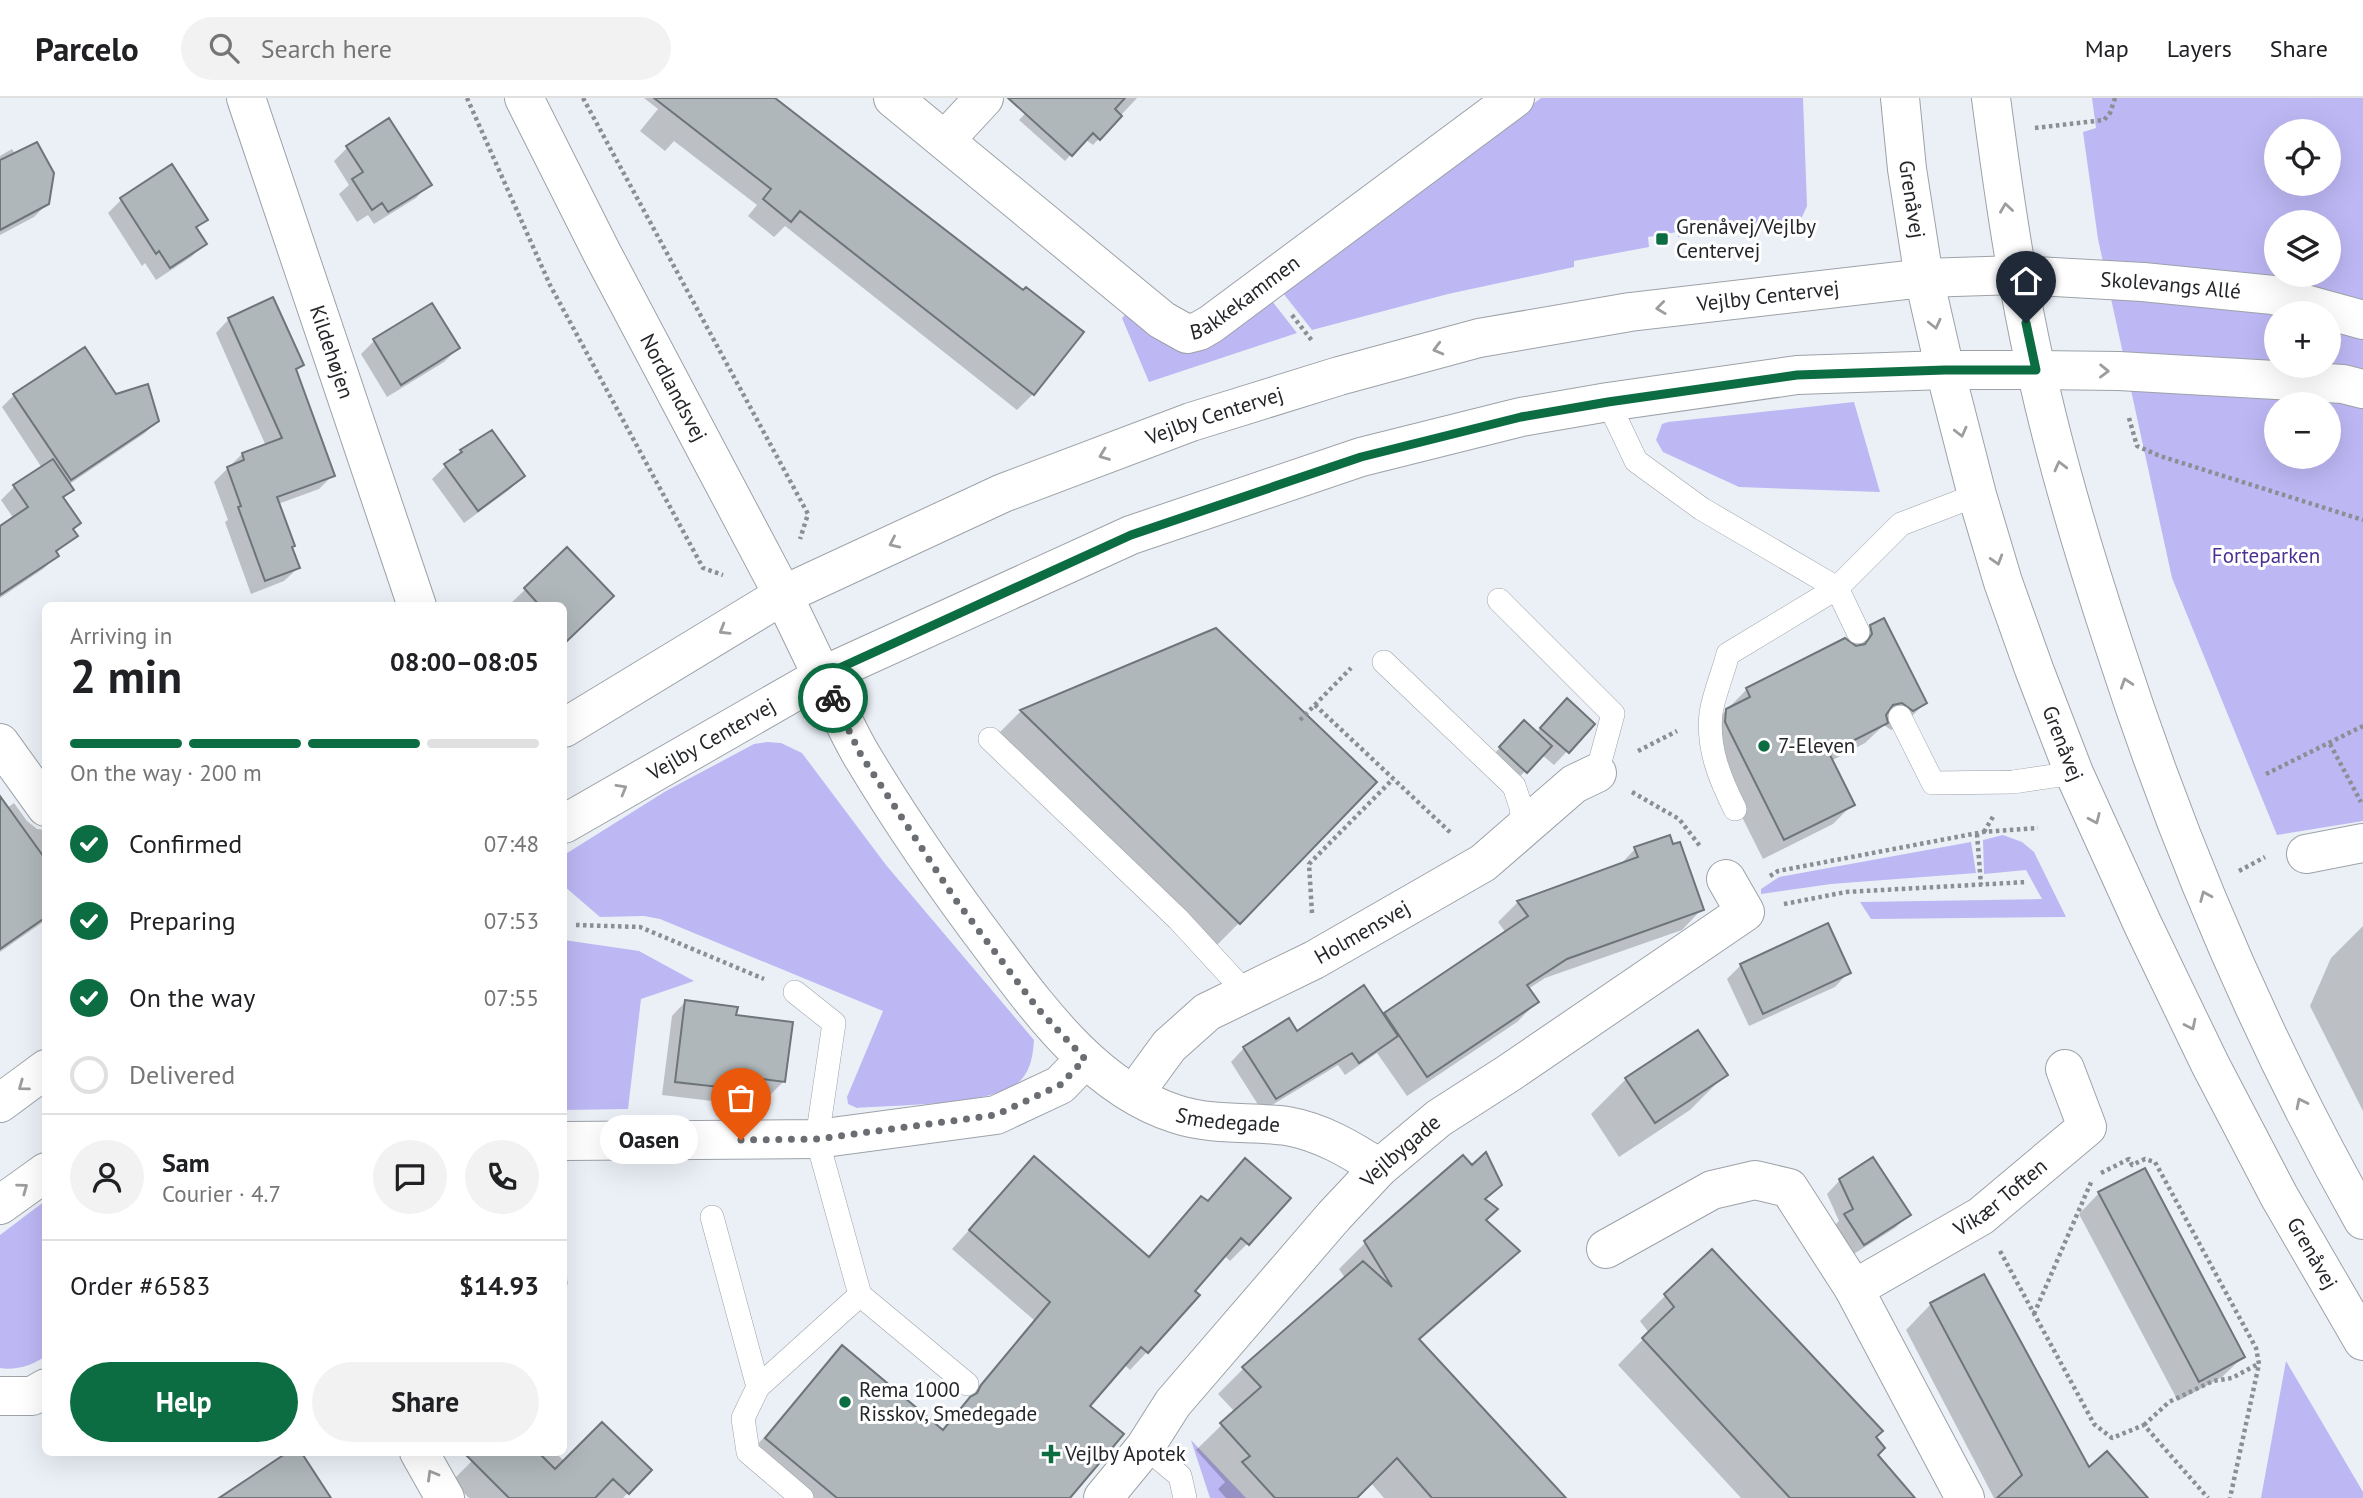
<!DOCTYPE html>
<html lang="en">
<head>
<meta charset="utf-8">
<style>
	body { margin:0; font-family:"PT Sans",sans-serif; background:#f2f2f2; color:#202124; height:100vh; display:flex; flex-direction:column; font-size:26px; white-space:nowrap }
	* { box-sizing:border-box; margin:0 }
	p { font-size:23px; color:#757577 }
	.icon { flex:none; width:38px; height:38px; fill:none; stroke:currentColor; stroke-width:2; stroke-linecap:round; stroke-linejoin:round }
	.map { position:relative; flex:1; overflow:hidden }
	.details { position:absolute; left:42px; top:504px; width:525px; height:854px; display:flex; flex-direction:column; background:#fff; border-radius:10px; box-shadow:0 7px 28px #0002 }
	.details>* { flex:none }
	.controls { position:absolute; left:2264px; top:21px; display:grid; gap:14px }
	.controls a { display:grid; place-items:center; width:77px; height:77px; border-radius:50%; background:#fff; box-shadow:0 7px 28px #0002; font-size:35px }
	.pin { position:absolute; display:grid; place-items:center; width:60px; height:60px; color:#fff; margin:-72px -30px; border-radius:50% 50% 50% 0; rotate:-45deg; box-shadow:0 0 7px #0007 }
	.pin .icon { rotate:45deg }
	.courier { position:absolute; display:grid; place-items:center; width:70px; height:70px; margin:-35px; border:5px solid #0d6d42; border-radius:50%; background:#fff; color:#222; box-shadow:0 2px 9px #0007 }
	.bubble { position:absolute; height:49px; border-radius:24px; background:#fff; box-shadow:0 7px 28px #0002; font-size:23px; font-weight:700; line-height:49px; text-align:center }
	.overview em { font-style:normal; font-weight:700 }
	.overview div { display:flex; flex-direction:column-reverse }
	.overview { display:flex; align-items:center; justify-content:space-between; height:119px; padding:0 28px }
	h1 { font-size:46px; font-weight:700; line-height:52px }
	.bar { display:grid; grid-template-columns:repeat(4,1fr); gap:10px 7px; align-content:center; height:84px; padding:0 28px }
	.bar i { height:9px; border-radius:5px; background:#e0e0e0 }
	.bar .on { background:#0d6d42 }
	.bar p { grid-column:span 4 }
	.line { display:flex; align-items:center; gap:18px; padding:0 28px; border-top:2px solid #e0e0e0 }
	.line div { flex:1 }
	.round { display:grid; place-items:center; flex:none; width:74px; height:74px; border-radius:37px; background:#f2f2f2 }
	ol { padding:0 28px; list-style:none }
	li { display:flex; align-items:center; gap:21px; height:77px }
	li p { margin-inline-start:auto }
	li .icon { padding:7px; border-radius:50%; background:#0d6d42; color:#fff; stroke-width:4 }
	li:last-child { color:#757577 }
	li i { width:38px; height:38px; border:4px solid #e0e0e0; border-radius:50% }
	.button { display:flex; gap:14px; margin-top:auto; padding:14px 28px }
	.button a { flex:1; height:80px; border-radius:42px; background:#0d6d42; color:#fff; font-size:28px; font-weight:700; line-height:80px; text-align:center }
	.button a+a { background:#f2f2f2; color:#202124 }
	header { display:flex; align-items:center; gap:42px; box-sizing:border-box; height:98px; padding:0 35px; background:#fff; border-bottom:2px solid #e0e0e0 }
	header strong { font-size:33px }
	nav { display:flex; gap:38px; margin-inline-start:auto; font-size:24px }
	.search { width:490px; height:63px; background:#f2f2f2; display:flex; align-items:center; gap:18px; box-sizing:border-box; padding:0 24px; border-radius:38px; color:#757577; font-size:26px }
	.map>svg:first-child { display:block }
</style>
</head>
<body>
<header>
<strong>Parcelo</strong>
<div class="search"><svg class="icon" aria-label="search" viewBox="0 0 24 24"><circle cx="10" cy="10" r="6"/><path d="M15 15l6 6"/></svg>Search here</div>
<nav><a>Map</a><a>Layers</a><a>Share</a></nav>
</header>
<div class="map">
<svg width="2363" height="1400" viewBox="0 0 2363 1400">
	<rect width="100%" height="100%" fill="#ebf0f7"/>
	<path fill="#bdb7f4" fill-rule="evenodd" d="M1541 0H1803L1807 108 1801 121 1712 131 1678 139 1677 134 1648 139 1649 149 1574 163V169L1448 196 1312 232 1283 195Z
		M2092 0H2363V723L2277 737 2172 480 2098 141 2083 34 2096 30ZM2277 33H2329V86H2277ZM2277 124H2329V177H2277ZM2277 215H2329V268H2277ZM2277 306H2329V359H2277Z
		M1272 203 1297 235 1149 284 1122 220 1130 212 1164 243Z
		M1854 304 1880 394 1739 389 1663 354 1656 342 1662 326 1668 324Z
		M767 644 781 645 802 655 886 767 1034 942C1033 957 1031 971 1021 982 998 1008 892 1007 857 1010L848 1006 847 999 883 913 660 821 644 818 600 819 564 788V757L666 693 754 646Z
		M2003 737 2022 744 2034 754 2066 819 1871 821 1860 804 2042 801 2026 772 1984 776 1983 742Z
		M1971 744 1976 775 1831 786 1761 796V791L1779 779Z
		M564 842 639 853 694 883 641 901 628 1011 564 1012Z
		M45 1103V1258C35 1267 14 1273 0 1270V1137Z
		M2286 1263 2363 1394V1400H2261Z
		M1191 1342 1246 1400H1210Z"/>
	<path fill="#0003" d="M644 0H774L1033 296 1017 312 785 128 774 139 748 118 757 107 674 43 665 53 640 33 658 11Z
		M1040 0H1137L1093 47 1085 41 1065 63 1019 22Z
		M347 50 429 86 416 100 374 126 368 117 357 124 339 96 349 87 334 63Z
		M12 51 48 105 34 119 0 137V58Z
		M121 102 206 121 196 132 205 146 191 159 156 182 145 165 142 168 108 115Z
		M229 221 302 267 295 274 333 377 319 391 278 406 298 470 284 483 251 496 225 424 228 422 214 384 242 356 266 348 216 235Z
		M375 242 458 250 444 264 387 299 361 256Z
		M14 297 115 298 157 323 145 335 68 387 72 392 62 401 71 432 75 438 55 456 57 458 43 471 0 500V430L14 421 1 402 14 389 42 370 2 309Z
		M461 353 523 378 509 392 464 425 432 381Z
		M567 452 611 498 564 544V508H514L511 505Z
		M1871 529 1925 605 1905 625 1891 632 1884 627 1865 645 1831 663 1853 706 1833 726 1763 761 1705 645 1706 633 1747 591 1845 542 1853 547Z
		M1215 532 1239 825 1213 851 995 639 1021 613Z
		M1554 616 1593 626 1554 667 1541 656 1512 687 1487 664 1511 637 1536 635Z
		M0 701 7 710 14 705 27 723 37 731 46 732V822L0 854Z
		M1635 751 1702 811 1682 832 1545 880 1528 891 1537 904 1517 924 1407 998 1377 955 1345 977 1338 967 1262 1013 1231 964 1244 950 1296 936 1383 919 1506 835 1498 824 1518 804 1618 769Z
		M2363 828V1013L2310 908 2331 860Z
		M1741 867 1848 875 1835 889 1749 928 1727 881Z
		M685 904 734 919 784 983 770 997 724 991 712 1003 662 997 672 918Z
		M1725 977 1690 1012 1619 1059 1591 1016 1626 981Z
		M1034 1060 1148 1160 1201 1100 1206 1105 1228 1080 1248 1145 1230 1163 1224 1157 1192 1193 1147 1254 1130 1272 1124 1266 1087 1308 1068 1400H798L748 1358 825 1267 842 1249 941 1333 1034 1222 952 1151Z
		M1472 1070 1500 1087 1484 1102V1123L1518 1154 1492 1179 1419 1243 1563 1400H1384L1370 1384 1355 1400H1226L1218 1391 1225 1384 1196 1352 1235 1314 1218 1296 1244 1270 1345 1180 1339 1171 1365 1145Z
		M1840 1082 1909 1116 1895 1130 1849 1159 1831 1131 1839 1123 1827 1096Z
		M2099 1095 2243 1259 2222 1279 2178 1303 2079 1116Z
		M564 1162 568 1186 564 1190Z
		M1666 1197 1874 1339 1876 1357 1913 1400H1741L1618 1267 1649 1235 1640 1223Z
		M1931 1206 2089 1372 2146 1400H1994L1906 1232Z
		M478 1354H555L565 1364 650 1372 623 1400H469L452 1383 479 1356Z"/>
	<path fill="#afb7bb" stroke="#6d7579" stroke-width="2" d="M654 0H775L1023 192 1026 189 1084 234 1034 297 800 113 791 124 763 101 771 91Z
		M1008 0H1125L1115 11 1122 18 1100 42 1093 35 1072 58Z
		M389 20 432 87 388 114 382 105 372 112 352 81 363 74 346 48Z
		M37 44 54 75 49 106 0 132V62Z
		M172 66 208 122 196 129 207 146 170 170 159 153 156 156 120 100Z
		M273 199 304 267 296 271 335 378 277 399 295 448 292 449 300 470 265 483 238 409 241 408 227 369 244 362 242 355 282 340 228 220Z
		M432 205 460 250 401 287 373 241Z
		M85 249 116 296 148 286 159 323 71 382 13 296Z
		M492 332 525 378 478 413 444 366 462 354 460 352Z
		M53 361 74 392 63 399 81 425 73 431 78 438 56 453 59 458 0 497V428L28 409 13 387Z
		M567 449 614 498 564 546V508H540L524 490Z
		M1884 520 1927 605 1913 613 1902 605 1893 607 1886 617 1888 625 1829 655 1855 707 1784 742 1725 624 1726 611 1750 599 1746 590 1845 540 1856 548 1865 546 1872 536 1870 527Z
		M1216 530 1377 684 1240 826 1020 612Z
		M1567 600 1595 626 1569 655 1540 630Z
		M1524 622 1552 648 1527 675 1499 649Z
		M0 698 46 762V819L0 851Z
		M1670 737 1673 746 1680 744 1704 812 1567 861 1527 887 1539 904 1427 979 1384 915 1528 818 1517 803 1638 759 1634 749Z
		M1828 825 1851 875 1763 916 1740 866Z
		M1364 887 1398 938 1359 965 1352 955 1276 1001 1243 949 1289 920 1297 933Z
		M685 902 738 909 736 917 793 924 785 984 730 977 728 990 675 984Z
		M1698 932 1728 977 1655 1025 1625 980Z
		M1486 1054 1502 1087 1485 1101 1498 1111 1486 1122 1520 1153 1419 1241 1566 1400H1432L1397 1360 1357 1400H1275L1242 1364 1250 1358 1220 1325 1261 1289 1242 1269 1363 1163 1392 1189 1364 1143 1463 1057 1472 1067Z
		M1034 1058 1149 1159 1201 1098 1208 1103 1245 1060 1291 1100 1249 1147 1241 1140 1195 1193 1200 1197 1148 1255 1141 1249 1090 1308 1124 1336 1070 1400H837L765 1340 842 1247 943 1332 970 1299 977 1295 981 1287 1050 1204 969 1132Z
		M1873 1059 1911 1117 1864 1147 1844 1116 1853 1111 1839 1081Z
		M2145 1070 2245 1259 2199 1284 2098 1094Z
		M1712 1151 1883 1333 1876 1339 1885 1350 1878 1357 1915 1400H1790L1642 1240 1674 1209 1664 1196Z
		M1984 1176 2089 1369 2107 1353 2148 1400H1997L2022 1377 1930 1205Z
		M602 1324 652 1372 629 1396 613 1381 595 1400H509L463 1354H538L555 1371Z
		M288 1354H301L331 1400H219Z"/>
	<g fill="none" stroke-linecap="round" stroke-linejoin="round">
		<defs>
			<path id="service" d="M1608 304 1636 363 1702 411 1837 490 1858 534
				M1499 502 1613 616 1597 675
				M1384 564 1514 688 1521 709 1522 733
				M1900 619 1933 685 2013 684 2074 675
				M990 641 1178 821 1246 895
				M1735 711C1720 681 1707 650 1711 615 1714 596 1723 575 1728 556L1837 490 1901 426 1977 397
				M795 894 834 925 817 1041 860 1197 967 1286
				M712 1119 758 1289
				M1145 1349 1180 1378 1185 1400
				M802 1400 748 1354 743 1320 758 1289 860 1197"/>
			<g id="minor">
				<path id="s1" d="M246 0 417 508"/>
				<path id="s2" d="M893 0 1162 222 1187 236 1199 233 1211 226 1515 0"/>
				<path d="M946 41 984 0"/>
				<path id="s3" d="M2017 177 2143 184 2273 197 2363 222"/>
				<path d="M2036 272 2119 273 2343 286 2363 291"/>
				<path id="s4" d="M822 578C835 604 847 633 862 658 902 725 947 790 994 852 1042 916 1097 991 1176 1016 1212 1028 1251 1023 1287 1028 1321 1034 1350 1051 1379 1070"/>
				<path d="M0 645 46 709"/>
				<path d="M2306 756 2363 745"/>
				<path id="s5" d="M1134 996 1169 948 1207 914 1314 862 1483 765 1574 686 1597 675"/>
				<path d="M564 1043 817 1041 996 1017 1060 987 1085 961"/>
				<path d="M1606 1151 1712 1092 1755 1082 1789 1090 1854 1191 1965 1400"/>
				<path id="s6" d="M1854 1191 1981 1118 2087 1029 2065 971"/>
				<path d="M0 1298H32L46 1290"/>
				<path d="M419 1354 445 1400"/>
				<path id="s7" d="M1103 1400 1145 1349 1173 1305 1334 1118 1379 1070 1439 1020 1509 975 1745 814 1726 781"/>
			</g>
			<g id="tertiary">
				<path id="s8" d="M524 0 602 155 783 497 822 578"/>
				<path id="s9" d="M564 630 783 497 1003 395 1191 324 1339 278 1479 240 1630 214 1924 180 2017 177"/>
				<path id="s10" d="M564 726 822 578 1131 437 1361 359 1521 319 1608 304 1797 277 1945 272H2036"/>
				<path d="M0 1005 46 971"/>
				<path d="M0 1107 46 1074"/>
			</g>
			<g id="secondary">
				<path id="s11" d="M1900 0 1907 71 1924 180 1945 272 1977 397 2003 484 2034 571 2074 675 2143 827 2210 966 2279 1098 2363 1243"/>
				<path d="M1991 0C2003 91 2016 182 2036 271 2056 364 2084 456 2114 547 2178 746 2260 939 2363 1122"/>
			</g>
		</defs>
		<use href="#service" stroke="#9ca2a8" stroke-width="24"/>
		<use href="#minor" stroke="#9ca2a8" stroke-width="40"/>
		<use href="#tertiary" stroke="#9ca2a8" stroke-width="40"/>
		<use href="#secondary" stroke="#9ca2a8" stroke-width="40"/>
		<path stroke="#8b8e93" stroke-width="4.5" stroke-dasharray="3.5 3.5" stroke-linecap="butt" d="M467 0 550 187 703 470 723 477
			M583 0 808 416 800 441
			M2035 30 2104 22 2110 15 2115 0
			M1292 217 1313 244
			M2129 320 2137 348 2160 358 2363 422
			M1315 607 1452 736
			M1300 622 1351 570
			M2330 646 2361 704
			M1638 653 1677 633
			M2266 676 2363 628
			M1632 694 1679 721 1700 748
			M1984 734 1994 717
			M1977 736 1981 787
			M2239 773 2265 759
			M1770 778 1778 773 1983 734 2038 730
			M1784 806 1846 794 2027 784
			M1312 815 1309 766 1393 681
			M576 827 640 829 764 881
			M2101 1075 2129 1061 2132 1067 2145 1061 2155 1064 2256 1250 2259 1266 2230 1400
			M2000 1153 2094 1326 2112 1340 2144 1327 2208 1400
			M2034 1216 2092 1082
			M2144 1327 2169 1304 2213 1283 2232 1280 2258 1266"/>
		<use href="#service" stroke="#fff" stroke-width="23"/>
		<use href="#minor" stroke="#fff" stroke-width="38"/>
		<use href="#tertiary" stroke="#fff" stroke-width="38"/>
		<use href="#secondary" stroke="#fff" stroke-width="38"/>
	</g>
	<defs><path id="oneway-chevron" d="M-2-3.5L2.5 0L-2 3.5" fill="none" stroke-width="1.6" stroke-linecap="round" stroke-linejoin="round" transform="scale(1.75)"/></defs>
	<g stroke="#9c9d9f">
		<use href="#oneway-chevron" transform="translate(2006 110) rotate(-98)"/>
		<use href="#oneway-chevron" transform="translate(1661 210) rotate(173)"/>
		<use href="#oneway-chevron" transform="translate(1935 226) rotate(77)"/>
		<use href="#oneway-chevron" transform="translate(1438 251) rotate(165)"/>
		<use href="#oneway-chevron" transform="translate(2104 273) rotate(1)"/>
		<use href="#oneway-chevron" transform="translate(1961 334) rotate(76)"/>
		<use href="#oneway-chevron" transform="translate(1104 357) rotate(159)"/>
		<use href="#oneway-chevron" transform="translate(2060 368) rotate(-104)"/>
		<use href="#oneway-chevron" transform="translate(894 445) rotate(155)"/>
		<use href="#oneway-chevron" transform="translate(1997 462) rotate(73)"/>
		<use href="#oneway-chevron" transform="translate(724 532) rotate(149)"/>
		<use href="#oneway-chevron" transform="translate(2126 585) rotate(-108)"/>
		<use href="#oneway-chevron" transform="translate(622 691) rotate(-30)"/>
		<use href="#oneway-chevron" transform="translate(2095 721) rotate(66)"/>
		<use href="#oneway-chevron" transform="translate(2205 798) rotate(-113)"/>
		<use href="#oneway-chevron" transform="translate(2191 927) rotate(64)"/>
		<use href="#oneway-chevron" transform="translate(23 988) rotate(144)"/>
		<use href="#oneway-chevron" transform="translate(2301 1005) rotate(-116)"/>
		<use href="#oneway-chevron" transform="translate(23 1090) rotate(-36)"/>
		<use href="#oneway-chevron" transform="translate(432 1377) rotate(-120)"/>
	</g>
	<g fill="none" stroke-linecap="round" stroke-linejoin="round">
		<path stroke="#6a6d71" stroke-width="7" stroke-dasharray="0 12.6" d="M741 1042 817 1041 996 1017 1060 987 1085 961 1038 911 955 801 861 657 833 600"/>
		<path stroke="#0d6d42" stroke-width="9" d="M833 600 822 578 1131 437 1361 359 1521 319 1608 304 1797 277 1945 272H2036L2026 225"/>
	</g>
	<g fill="#0d6d42" stroke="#fff" stroke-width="2.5">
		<rect x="1655" y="134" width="14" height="14" rx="3.5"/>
		<circle cx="1764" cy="648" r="7"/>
		<circle cx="845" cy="1304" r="7"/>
		<path d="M1047.5 1345.5h7v7h7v7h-7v7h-7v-7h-7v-7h7z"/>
	</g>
	<g text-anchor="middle" stroke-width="6" stroke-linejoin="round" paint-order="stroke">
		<g font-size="21" fill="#242629" stroke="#fff">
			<text dy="7" stroke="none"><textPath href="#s11" startOffset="102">Grenåvej</textPath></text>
			<text dy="7" stroke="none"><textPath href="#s3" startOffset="154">Skolevangs Allé</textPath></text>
			<text dy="7" stroke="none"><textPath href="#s2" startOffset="446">Bakkekammen</textPath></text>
			<text dy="7" stroke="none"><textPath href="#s9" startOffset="1292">Vejlby Centervej</textPath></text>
			<text dy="7" stroke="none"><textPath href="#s1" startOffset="268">Kildehøjen</textPath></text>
			<text dy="7" stroke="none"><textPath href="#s8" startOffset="326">Nordlandsvej</textPath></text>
			<text dy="7" stroke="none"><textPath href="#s9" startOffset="724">Vejlby Centervej</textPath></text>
			<text dy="7" stroke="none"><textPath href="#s10" startOffset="170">Vejlby Centervej</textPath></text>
			<text dy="7" stroke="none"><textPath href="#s11" startOffset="668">Grenåvej</textPath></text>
			<text dy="7" stroke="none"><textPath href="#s5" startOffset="285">Holmensvej</textPath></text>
			<text dy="7" stroke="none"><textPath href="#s4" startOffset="626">Smedegade</textPath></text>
			<text dy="7" stroke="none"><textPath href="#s7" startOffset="458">Vejlbygade</textPath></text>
			<text dy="7" stroke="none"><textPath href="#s6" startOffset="173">Vikær Toften</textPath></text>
			<text dy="7" stroke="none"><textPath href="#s11" startOffset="1236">Grenåvej</textPath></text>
		</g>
		<g font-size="21" fill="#242629" stroke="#fff" text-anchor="start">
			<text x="1676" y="136">Grenåvej/Vejlby<tspan x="1676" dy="24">Centervej</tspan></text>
			<text x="1778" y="655">7-Eleven</text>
			<text x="859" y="1299">Rema 1000<tspan x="859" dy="24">Risskov, Smedegade</tspan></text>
			<text x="1065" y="1363">Vejlby Apotek</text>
		</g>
		<g font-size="21" fill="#493095" stroke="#fff">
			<text x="2266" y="465">Forteparken</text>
		</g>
	</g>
</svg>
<div class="controls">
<a><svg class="icon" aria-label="locate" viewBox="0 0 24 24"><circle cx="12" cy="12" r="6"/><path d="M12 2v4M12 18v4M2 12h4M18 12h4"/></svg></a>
<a><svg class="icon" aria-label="layers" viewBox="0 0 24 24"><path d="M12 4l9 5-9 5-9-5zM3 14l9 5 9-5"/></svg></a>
<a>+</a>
<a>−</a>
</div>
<div class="pin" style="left:741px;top:1042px;background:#ea580c"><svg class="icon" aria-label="bag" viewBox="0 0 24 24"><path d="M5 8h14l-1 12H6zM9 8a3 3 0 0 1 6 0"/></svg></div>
<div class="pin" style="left:2026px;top:225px;background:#1f2937"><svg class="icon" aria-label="home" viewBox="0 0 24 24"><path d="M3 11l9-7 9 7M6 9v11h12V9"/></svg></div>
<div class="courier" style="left:833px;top:600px"><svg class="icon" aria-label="bike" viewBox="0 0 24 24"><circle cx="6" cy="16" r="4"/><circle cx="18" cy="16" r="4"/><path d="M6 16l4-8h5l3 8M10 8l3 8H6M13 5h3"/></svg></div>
<div class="bubble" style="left:600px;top:1017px;width:98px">Oasen</div>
<section class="details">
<div class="overview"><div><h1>2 min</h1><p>Arriving in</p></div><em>08:00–08:05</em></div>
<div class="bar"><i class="on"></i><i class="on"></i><i class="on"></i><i></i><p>On the way · 200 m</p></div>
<ol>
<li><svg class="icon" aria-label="check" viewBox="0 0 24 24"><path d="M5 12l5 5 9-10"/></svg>Confirmed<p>07:48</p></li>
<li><svg class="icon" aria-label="check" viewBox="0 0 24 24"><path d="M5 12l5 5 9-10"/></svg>Preparing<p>07:53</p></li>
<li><svg class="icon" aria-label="check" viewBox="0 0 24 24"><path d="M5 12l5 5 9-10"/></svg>On the way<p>07:55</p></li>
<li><i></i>Delivered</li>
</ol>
<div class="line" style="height:126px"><a class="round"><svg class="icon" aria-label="person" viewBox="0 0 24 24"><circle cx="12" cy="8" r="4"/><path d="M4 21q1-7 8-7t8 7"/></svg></a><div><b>Sam</b><p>Courier · 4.7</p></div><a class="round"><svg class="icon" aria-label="chat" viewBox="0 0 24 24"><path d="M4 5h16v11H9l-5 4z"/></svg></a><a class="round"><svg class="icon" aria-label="phone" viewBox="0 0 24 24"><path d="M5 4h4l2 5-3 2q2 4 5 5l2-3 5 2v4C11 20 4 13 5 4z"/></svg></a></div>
<div class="line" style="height:91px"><div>Order #6583</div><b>$14.93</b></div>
<div class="button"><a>Help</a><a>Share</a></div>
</section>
</div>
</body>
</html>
